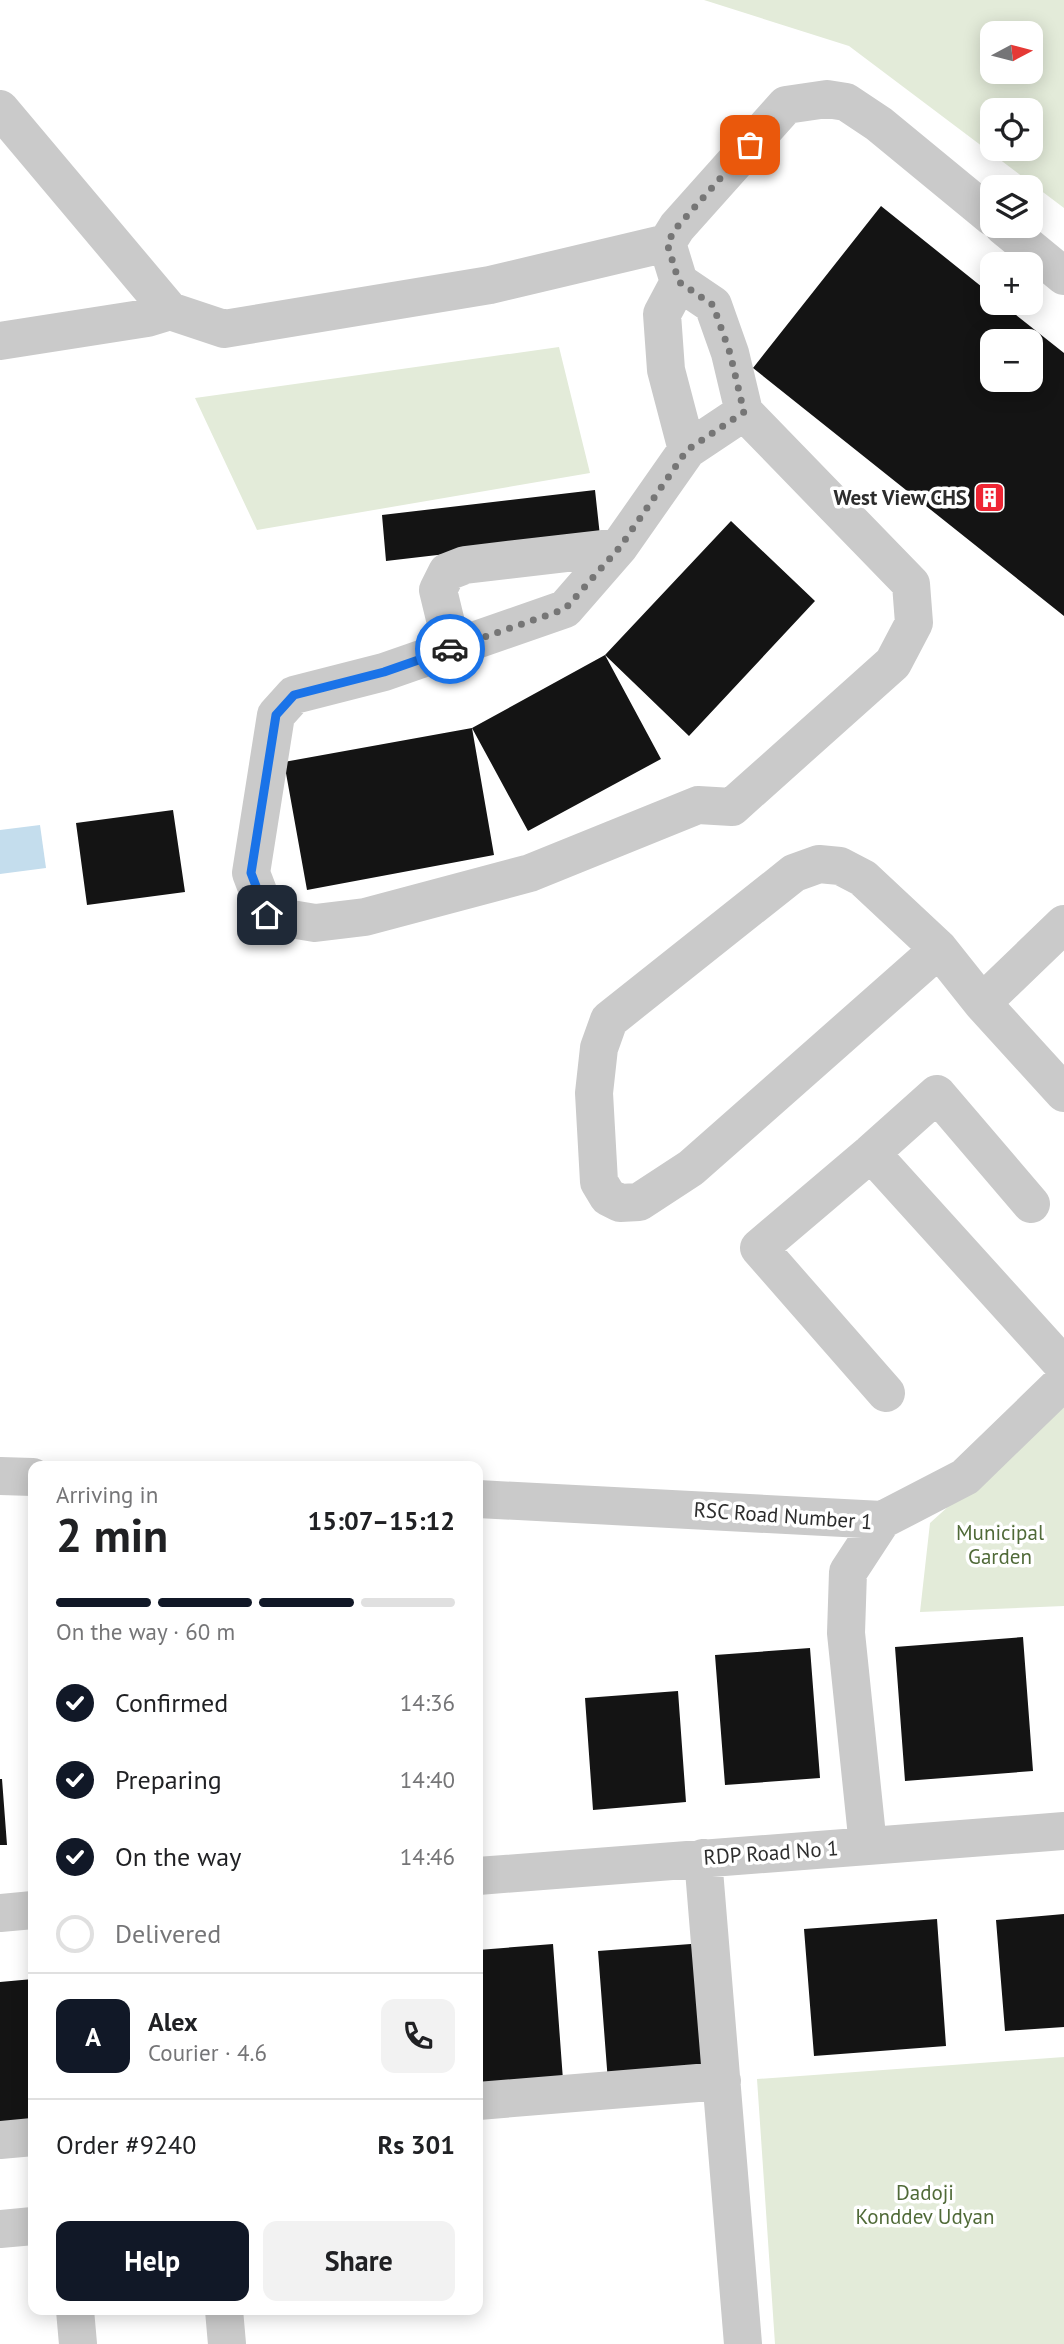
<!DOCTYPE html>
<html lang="en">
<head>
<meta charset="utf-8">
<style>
	body { margin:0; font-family:"PT Sans",sans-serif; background:#f2f2f2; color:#202124; height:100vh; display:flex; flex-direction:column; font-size:26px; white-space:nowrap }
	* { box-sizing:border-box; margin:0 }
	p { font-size:23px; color:#757577 }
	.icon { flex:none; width:38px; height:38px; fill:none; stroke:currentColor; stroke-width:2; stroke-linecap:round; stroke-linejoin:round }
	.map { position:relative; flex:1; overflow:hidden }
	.drawer { position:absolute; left:28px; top:1461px; width:455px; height:854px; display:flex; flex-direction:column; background:#fff; border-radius:14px; box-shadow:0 4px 18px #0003 }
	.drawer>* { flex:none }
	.needle { width:46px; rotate:83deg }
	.controls { position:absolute; left:980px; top:21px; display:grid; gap:14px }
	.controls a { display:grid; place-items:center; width:63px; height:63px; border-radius:14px; background:#fff; box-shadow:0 4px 18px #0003; font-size:35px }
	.pin { position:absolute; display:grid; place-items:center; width:60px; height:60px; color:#fff; margin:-30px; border-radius:14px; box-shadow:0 4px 10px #0006 }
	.courier { position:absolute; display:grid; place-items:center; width:70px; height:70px; margin:-35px; border:5px solid #1a73e8; border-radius:50%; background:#fff; color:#222; box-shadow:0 2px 9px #0007 }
	.headline em { font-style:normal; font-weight:600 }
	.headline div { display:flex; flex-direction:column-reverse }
	.headline { display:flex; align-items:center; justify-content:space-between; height:119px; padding:0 28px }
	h1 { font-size:46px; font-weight:600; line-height:52px }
	.bar { display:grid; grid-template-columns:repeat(4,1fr); gap:10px 7px; align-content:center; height:84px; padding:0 28px }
	.bar i { height:9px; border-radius:5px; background:#e0e0e0 }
	.bar .active { background:#111827 }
	.bar p { grid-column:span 4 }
	.line { display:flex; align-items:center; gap:18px; padding:0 28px; border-top:2px solid #e0e0e0 }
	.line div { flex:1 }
	.round { display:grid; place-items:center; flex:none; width:74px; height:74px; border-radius:14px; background:#f2f2f2 }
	ol { padding:0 28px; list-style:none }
	li { display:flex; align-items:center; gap:21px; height:77px }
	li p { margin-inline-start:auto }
	li .icon { padding:7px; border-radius:50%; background:#111827; color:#fff; stroke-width:4 }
	li:last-child { color:#757577 }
	li i { width:38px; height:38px; border:4px solid #e0e0e0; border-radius:50% }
	.primary-button { display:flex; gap:14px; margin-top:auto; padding:14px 28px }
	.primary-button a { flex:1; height:80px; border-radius:14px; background:#111827; color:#fff; font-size:28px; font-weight:600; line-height:80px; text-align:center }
	.primary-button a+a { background:#f2f2f2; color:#202124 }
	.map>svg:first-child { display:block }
</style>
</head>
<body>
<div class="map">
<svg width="1064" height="2344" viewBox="0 0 1064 2344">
	<rect width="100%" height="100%" fill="#fff"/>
	<path fill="#e3ebd9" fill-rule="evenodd" d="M704 0H1064V208L849 46ZM992 33H1031V72H992ZM992 110H1031V149H992Z
		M559 347 590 473 257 530 195 398Z
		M1064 1402V1606L920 1612 930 1523Z
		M1064 2057V2344H775L757 2079Z"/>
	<path fill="#c4dded" d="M40 825 46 868 0 874V830Z"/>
	<path fill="#141414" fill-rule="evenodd" d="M881 206 992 295V303H1001L1064 353V616L753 368ZM992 341H1031V380H992Z
		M595 490 600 536 386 561 382 515Z
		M731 521 815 601 689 736 605 655 661 759 528 831 472 728 605 655Z
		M472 728 494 855 307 890 284 762Z
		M173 810 185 892 87 905 76 823Z
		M1023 1637 1033 1771 905 1781 895 1647Z
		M810 1648 820 1778 725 1785 715 1655Z
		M678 1691 686 1802 593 1810 585 1698Z
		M0 1779H2L7 1845H0Z
		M1064 1914V2027L1005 2031 996 1920Z
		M937 1919 946 2046 814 2056 804 1929Z
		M704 1943 714 2074 608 2082 598 1951Z
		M553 1944 563 2080 478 2087V1950Z
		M33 1979V2128L0 2131V1982Z"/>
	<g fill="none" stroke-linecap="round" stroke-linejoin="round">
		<path stroke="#cacaca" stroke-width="38" d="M0 109 170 311
			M1003 226 1064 276
			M667 243 679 282 713 305 730 353 744 412 911 584 914 623 893 663 732 807 698 805 530 873 365 917 315 923 267 915 251 873 276 715 294 695 384 672 565 609 619 547 687 450 744 412
			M679 282 662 314 666 370 687 450
			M0 341 147 318 170 311 224 329 490 285 667 243 677 227 786 105 827 99 846 102 879 124 992 217
			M452 648 438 590 447 572 465 565 619 547
			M1064 924 982 1003 1064 1093
			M939 949 691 1168 639 1202 620 1203 608 1197 599 1182 594 1093 599 1048 609 1020 794 873 819 864 840 866 863 878 939 949 982 1003
			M871 1153 937 1094 1031 1204
			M886 1393 759 1248 871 1153 1064 1366
			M0 1476 33 1477
			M478 1499 882 1520
			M868 1846 846 1633 848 1572 882 1520 965 1477 1064 1381
			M703 1858 743 2344
			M478 1876 1064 1831
			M0 1913 33 1910
			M478 2101 722 2081
			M0 2140 33 2137
			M0 2229 33 2226
			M75 2310 78 2344
			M224 2310 227 2344"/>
	</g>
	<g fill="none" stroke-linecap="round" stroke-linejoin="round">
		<path stroke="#767676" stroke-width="7" stroke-dasharray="0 12.6" d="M450 649 565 609 620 547 687 450 744 412 730 353 713 305 679 282 667 243 677 227 750 145"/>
		<path stroke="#1a73e8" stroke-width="9" d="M267 915 251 873 276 715 294 695 384 672 450 649"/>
	</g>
	<defs>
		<symbol id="building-square" viewBox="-11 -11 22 22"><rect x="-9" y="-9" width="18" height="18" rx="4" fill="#ee2533" stroke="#fff"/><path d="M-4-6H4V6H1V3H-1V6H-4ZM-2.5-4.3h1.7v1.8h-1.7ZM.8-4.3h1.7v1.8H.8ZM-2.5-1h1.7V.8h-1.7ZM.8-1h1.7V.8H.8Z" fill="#fff"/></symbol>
	</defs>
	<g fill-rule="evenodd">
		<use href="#building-square" x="972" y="480" width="35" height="35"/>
	</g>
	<g text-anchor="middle" stroke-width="7" stroke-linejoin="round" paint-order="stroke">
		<g font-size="21" font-weight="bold" fill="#2d2d2d" stroke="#fff" text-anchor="end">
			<text x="967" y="505">West View CHS</text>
		</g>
		<g font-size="21" fill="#2d2d2d" stroke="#fff">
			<text transform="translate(783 1516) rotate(4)" y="7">RSC Road Number 1</text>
			<text transform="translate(771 1853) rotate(-4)" y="7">RDP Road No 1</text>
		</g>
		<g font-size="21" fill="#506a38" stroke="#fff">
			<text x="1000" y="1540">Municipal<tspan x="1000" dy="24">Garden</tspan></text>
			<text x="925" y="2200">Dadoji<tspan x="925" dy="24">Konddev Udyan</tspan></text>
		</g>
	</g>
</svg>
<div class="controls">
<a><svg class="needle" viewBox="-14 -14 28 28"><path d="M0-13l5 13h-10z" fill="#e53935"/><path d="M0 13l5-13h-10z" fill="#757577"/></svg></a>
<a><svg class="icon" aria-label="locate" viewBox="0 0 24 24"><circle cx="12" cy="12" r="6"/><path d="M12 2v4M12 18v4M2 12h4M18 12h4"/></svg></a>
<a><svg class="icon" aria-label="layers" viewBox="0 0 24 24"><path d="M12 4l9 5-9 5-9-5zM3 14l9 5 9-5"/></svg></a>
<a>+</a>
<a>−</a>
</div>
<div class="pin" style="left:750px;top:145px;background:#ea580c"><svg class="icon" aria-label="bag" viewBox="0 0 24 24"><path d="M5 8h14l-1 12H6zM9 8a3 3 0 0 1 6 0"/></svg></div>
<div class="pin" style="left:267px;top:915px;background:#1f2937"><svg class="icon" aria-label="home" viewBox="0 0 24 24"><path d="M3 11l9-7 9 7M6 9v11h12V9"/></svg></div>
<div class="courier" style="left:450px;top:649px"><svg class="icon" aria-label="car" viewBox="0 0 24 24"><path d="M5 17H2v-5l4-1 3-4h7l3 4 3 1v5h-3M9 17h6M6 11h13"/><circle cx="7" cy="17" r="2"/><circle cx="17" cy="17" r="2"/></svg></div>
<section class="drawer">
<div class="headline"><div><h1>2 min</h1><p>Arriving in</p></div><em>15:07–15:12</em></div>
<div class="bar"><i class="active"></i><i class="active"></i><i class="active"></i><i></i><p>On the way · 60 m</p></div>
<ol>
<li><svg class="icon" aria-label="check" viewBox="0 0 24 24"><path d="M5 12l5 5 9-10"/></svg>Confirmed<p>14:36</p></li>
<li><svg class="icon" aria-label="check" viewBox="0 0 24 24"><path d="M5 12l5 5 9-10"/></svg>Preparing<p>14:40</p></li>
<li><svg class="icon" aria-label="check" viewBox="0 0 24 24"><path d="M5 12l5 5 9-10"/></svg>On the way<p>14:46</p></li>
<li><i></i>Delivered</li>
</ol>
<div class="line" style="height:126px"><b class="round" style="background:#111827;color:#fff">A</b><div><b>Alex</b><p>Courier · 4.6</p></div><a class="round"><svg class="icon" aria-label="phone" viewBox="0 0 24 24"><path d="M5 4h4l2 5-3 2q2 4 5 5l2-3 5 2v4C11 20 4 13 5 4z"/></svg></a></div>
<div class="line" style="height:91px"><div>Order #9240</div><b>Rs 301</b></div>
<div class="primary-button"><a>Help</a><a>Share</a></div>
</section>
</div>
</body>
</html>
